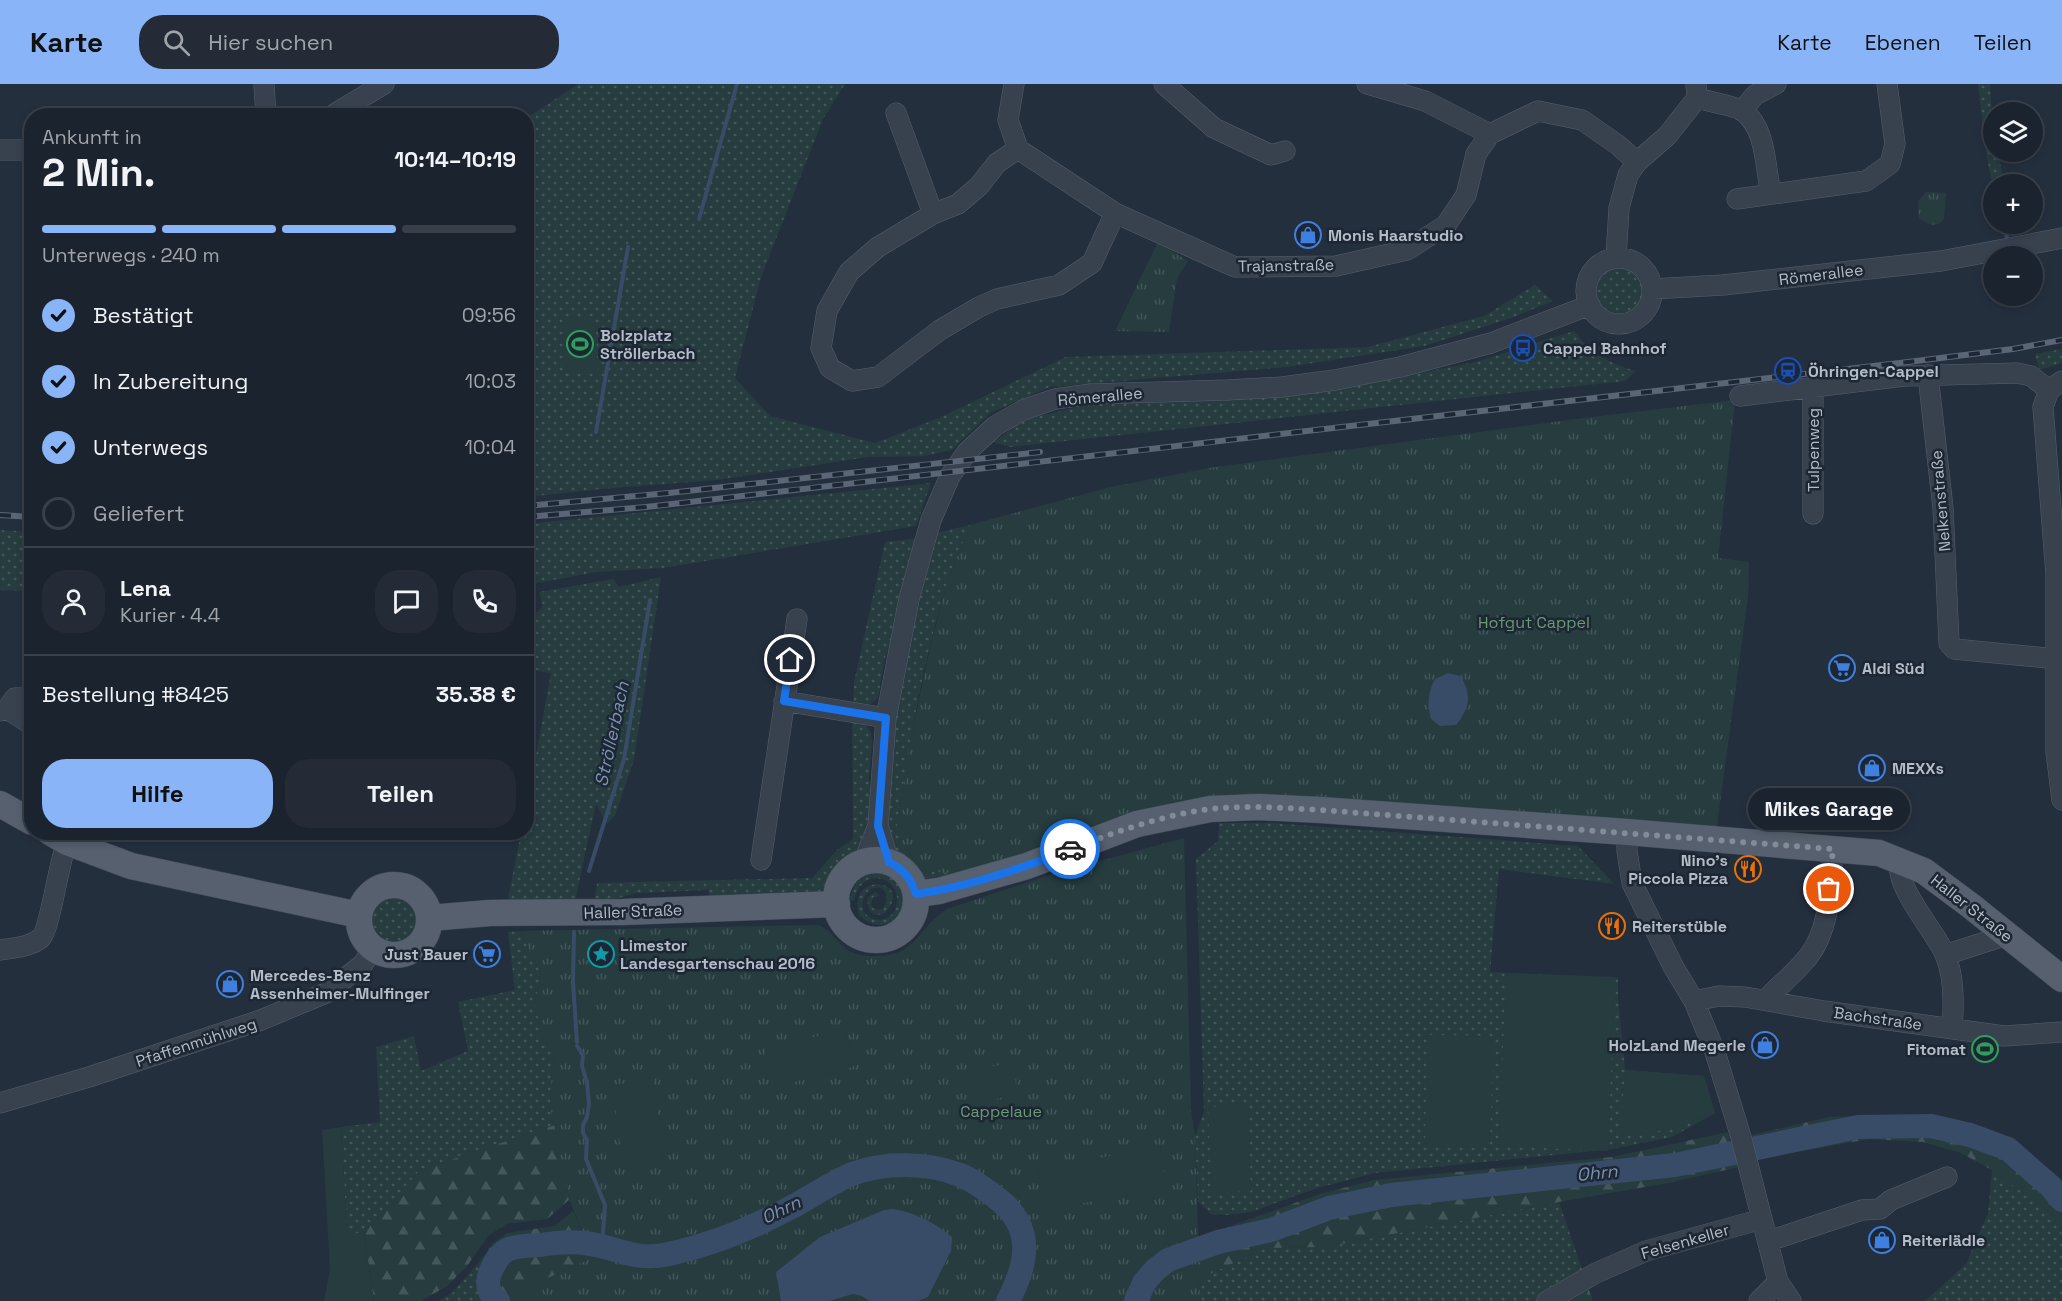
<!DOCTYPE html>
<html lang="de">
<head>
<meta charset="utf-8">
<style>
	body { margin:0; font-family:"Space Grotesk",sans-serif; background:#242b36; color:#f1f3f6; height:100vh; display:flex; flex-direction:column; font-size:22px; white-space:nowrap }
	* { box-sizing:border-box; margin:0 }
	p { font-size:20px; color:#a0a4aa }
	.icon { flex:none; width:33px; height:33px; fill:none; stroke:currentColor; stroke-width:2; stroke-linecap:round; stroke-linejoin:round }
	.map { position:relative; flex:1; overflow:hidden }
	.side { position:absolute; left:24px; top:24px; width:510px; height:732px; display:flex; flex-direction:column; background:#1b232e; border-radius:24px; box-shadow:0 3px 9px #0003,0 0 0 2px #39404a }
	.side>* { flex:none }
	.fabs { position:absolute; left:1983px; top:18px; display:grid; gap:12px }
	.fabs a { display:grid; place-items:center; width:60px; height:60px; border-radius:50%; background:#1b232e; box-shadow:0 3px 9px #0003,0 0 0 2px #39404a; font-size:30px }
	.pin { position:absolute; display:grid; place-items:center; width:51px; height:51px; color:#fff; margin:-26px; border:3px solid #fff; border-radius:50%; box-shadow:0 2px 6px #0007 }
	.courier { position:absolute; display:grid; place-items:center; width:60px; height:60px; margin:-30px; border:4px solid #1a73e8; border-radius:50%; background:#fff; color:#222; box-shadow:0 2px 8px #0007 }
	.bubble { position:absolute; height:42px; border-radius:21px; background:#1b232e; box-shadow:0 3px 9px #0003,0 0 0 2px #39404a; font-size:20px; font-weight:700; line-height:42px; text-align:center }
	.overview em { font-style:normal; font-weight:700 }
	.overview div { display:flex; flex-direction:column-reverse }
	.overview { display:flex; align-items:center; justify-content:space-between; height:102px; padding:0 18px }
	h1 { font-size:39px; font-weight:700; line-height:45px }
	.bar { display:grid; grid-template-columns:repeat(4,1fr); gap:9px 6px; align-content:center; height:72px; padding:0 18px }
	.bar i { height:8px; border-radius:4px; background:#39404a }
	.bar .on { background:#8ab4f8 }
	.bar p { grid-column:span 4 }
	.line { display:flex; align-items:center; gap:15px; padding:0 18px; border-top:2px solid #39404a }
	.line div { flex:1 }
	.round { display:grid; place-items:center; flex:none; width:63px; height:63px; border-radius:24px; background:#242b36 }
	ol { padding:0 18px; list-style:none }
	li { display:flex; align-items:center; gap:18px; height:66px }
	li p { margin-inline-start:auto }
	li .icon { padding:6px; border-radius:50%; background:#8ab4f8; color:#111; stroke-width:4 }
	li:last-child { color:#a0a4aa }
	li i { width:33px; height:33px; border:3px solid #39404a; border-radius:50% }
	.primary-button { display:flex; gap:12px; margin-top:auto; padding:12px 18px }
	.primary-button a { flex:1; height:69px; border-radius:24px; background:#8ab4f8; color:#111; font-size:24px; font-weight:700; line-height:69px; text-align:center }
	.primary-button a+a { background:#242b36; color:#f1f3f6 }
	header { display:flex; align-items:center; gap:36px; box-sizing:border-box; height:84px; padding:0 30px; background:#8ab4f8; color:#111 }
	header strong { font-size:28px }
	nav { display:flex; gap:33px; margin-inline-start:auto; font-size:21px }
	.search { width:420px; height:54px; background:#242b36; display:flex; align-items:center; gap:15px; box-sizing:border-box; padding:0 21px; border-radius:24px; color:#a0a4aa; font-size:22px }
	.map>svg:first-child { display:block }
</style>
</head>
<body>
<header>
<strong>Karte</strong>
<div class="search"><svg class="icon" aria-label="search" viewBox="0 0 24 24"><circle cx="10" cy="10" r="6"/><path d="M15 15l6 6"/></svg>Hier suchen</div>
<nav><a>Karte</a><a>Ebenen</a><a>Teilen</a></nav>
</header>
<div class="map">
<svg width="2062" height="1217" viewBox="0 0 2062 1217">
	<defs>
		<pattern id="grass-dots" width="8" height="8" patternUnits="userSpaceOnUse" patternTransform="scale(1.5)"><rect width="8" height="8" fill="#263c3f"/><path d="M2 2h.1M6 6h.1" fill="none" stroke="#435659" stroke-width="1.8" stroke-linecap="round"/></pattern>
		<pattern id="forest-firs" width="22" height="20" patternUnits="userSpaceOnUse" patternTransform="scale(1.5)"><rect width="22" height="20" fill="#263c3f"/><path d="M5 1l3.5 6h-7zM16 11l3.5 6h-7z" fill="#435659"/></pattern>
		<pattern id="park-tufts" width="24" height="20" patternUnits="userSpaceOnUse" patternTransform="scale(1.5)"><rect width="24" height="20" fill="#263c3f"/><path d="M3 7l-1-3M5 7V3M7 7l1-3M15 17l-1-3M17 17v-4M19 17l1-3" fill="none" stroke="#435659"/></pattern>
	</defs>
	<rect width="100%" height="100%" fill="#242f3e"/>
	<path fill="url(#grass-dots)" d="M578 0H845L823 35 761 193 735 294 770 332 875 359 939 334 1066 273 1368 263 1484 232 1535 201 1553 217 1511 234 1424 262 1287 283 1050 303 990 329 952 366 923 372 868 373 717 396 601 405 527 413V34Z
		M1978 0H1990L1994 68H1998L2004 100H1994L1993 103 1986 69Z
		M1596 207a24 24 0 1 1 48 0a24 24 0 1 1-48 0Z
		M1574 247C1589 269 1611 280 1636 287L1625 297 1010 363 993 358 1027 335 1100 318 1341 304 1476 278Z
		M2062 265V279L2039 286 2035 270Z
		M931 399 916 442 663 484 596 488 527 501V440Z
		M970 441C963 459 954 478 948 496 923 577 909 660 897 743L989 785 938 796 915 792 909 784 897 777 887 745 894 638 917 517 936 449Z
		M0 446 31 448V512V507L0 506Z
		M918 454 898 540 885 574 878 614 869 621 853 620 854 598 885 458Z
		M661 493 634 676 615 731 607 740 596 720 575 817 507 819 521 749 526 748 527 720 551 589 527 585V532L539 527 543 522 539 508 613 495 619 503Z
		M852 634 864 639 871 649 872 660 869 693 871 722 869 749 860 775 848 783 831 803 812 811 745 817 709 811 708 806 637 809 611 816 595 815 597 799 812 794 837 766 853 755Z
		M1219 739H1272L1578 762 1614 800 1499 785 1490 888 1618 894V912L1625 986 1704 992 1715 1029 1672 1053 1613 1065 1375 1089 1317 1104 1251 1128 1227 1131 1211 1130 1198 1118 1195 1052 1204 1027 1196 775 1218 757Z
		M877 788C929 794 896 867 859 831 847 786 916 795 885 829 872 835 866 825 868 813L876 808 879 812 873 813 871 820 873 824 878 826 883 825C895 803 872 795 864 814 854 837 895 847 897 817 899 796 871 785 859 804 856 807 855 813 854 817L850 816C853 799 860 792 877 788Z
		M371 836a25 25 0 1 1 50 0a25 25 0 1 1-50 0Z
		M519 847 541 886 540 900 535 916 541 951 553 967 550 1021 555 1041 420 1086 364 1149 347 1151 341 1043 380 1038 376 963 414 952 421 987 468 967 458 918 515 906 508 848Z
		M1992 1086 2052 1130 2062 1150V1217H1925L1966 1180 1988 1129Z
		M1559 1118 1584 1191 1540 1217H1200L1199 1195 1266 1164 1326 1163Z
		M480 1177 482 1217H438L452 1209Z"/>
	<path fill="url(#forest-firs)" d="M1900 1031 1965 1040 2015 1058 2062 1096V1150L2052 1130 1992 1086 1961 1069 1923 1058 1869 1055 1754 1076 1748 1052 1829 1033Z
		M555 1041 569 1116 547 1135 506 1140 488 1152 467 1182 447 1202 421 1217H374L364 1149 420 1086Z
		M1728 1048 1739 1083 1668 1099 1559 1118 1326 1163 1266 1164 1199 1195 1198 1154 1320 1110 1375 1096 1612 1073Z
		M573 1127 594 1173 531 1202 524 1217H482L480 1177 493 1159 508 1149 554 1142Z
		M1587 1200 1593 1217H1557Z"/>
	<path fill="url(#park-tufts)" d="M1926 108 1946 109 1944 135 1939 140 1931 141 1919 135 1918 117Z
		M1158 158 1188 177 1177 194 1169 248 1115 247Z
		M1735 316 1718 474 1749 478 1748 513 1716 748 1214 717 989 785 943 789 926 784 901 760 897 743 910 658 931 560 948 495 970 441 1111 403 1209 384 1584 334Z
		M1184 754 1191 1028 1195 1052 1200 1217H524L531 1202 594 1173 569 1116 550 1021 553 967 541 951 535 916 540 900 541 886 519 847 818 841C832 846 837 860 849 867 856 871 865 872 872 872 917 874 916 845 947 825L1053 790Z"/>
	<path fill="#263c3f" d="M595 232 598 286 565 288 563 234Z
		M1506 889 1615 893 1608 1067 1499 1062Z
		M845 945 855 982 775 1003 765 966Z
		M1427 951 1493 952 1490 1064 1425 1063Z
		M1002 981 1015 988 1016 1003 1010 1011 993 1016 974 1014 969 1003 972 990 985 983Z
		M1625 986 1704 992 1715 1029 1672 1045 1620 1053Z
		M653 996 664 1077 623 1082 612 1001Z
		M1248 1021 1251 1107 1212 1109 1208 1023Z
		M341 1043 347 1150 364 1149 374 1217H324L330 1185 322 1046Z
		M1160 1063 1167 1104 1045 1126 1038 1085Z"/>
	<path fill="#394c67" d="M1448 589 1460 592C1473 611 1469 625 1456 641L1440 642 1431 635C1427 620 1428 608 1435 595Z
		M893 1125C914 1128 936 1139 952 1153L951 1167 928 1213 918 1217H869L862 1212 853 1210 829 1217H781L776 1188 820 1153 884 1126Z"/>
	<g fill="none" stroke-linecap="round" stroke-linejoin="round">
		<path stroke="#394c67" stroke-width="4" d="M699 135 737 0
			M2005 145 2008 159
			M596 348 628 163
			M589 787 624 675 650 516
			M574 848 573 898 577 958
			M577 962 583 971 582 982 587 998 589 1020 587 1033 583 1041V1049L587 1056 586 1075 605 1121 602 1163"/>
		<path stroke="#394c67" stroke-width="24" d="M498 1217C489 1211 486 1200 490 1189 501 1161 512 1163 539 1161 555 1159 569 1157 585 1159 617 1163 633 1178 669 1170 710 1161 752 1144 788 1125 810 1114 830 1099 852 1090 885 1078 927 1078 960 1091 972 1095 995 1112 1005 1121 1035 1151 1025 1184 1008 1217
			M1136 1217 1144 1199 1155 1186 1168 1176 1218 1158 1271 1146 1329 1124 1391 1111 1675 1081 1858 1043 1931 1042 1970 1051 2008 1065 2050 1102 2062 1116"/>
		<defs>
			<path id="minor" d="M264 0 266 32
				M1014 0 1008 36 1018 65 1115 129 1235 183 1336 182 1407 166 1446 141 1466 111 1476 70 1490 50 1538 27 1582 36 1618 61 1637 78
				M1164 0 1214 44 1271 71 1285 67
				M1367 0 1425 17 1490 50
				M1697 14C1707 17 1736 22 1743 27 1767 45 1765 84 1771 110
				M1742 27 1755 11 1776 0
				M896 29 933 130
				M331 32 384 0
				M1018 65 997 79 979 102 958 120 933 130 878 163 849 188 827 227 821 264 830 284 852 297 878 293 940 246 979 223 997 215 1059 201 1092 179 1115 129
				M0 66H32
				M1737 115 1866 97 1890 80 1895 60 1887 0
				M1616 174 1619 124 1628 91 1637 78 1667 52 1697 14 1696 0
				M1586 207a33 33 0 1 1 66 0a33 33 0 1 1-66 0Z
				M1652 205 1723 201 1941 177 2062 154
				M1928 291 1943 424 1949 559 1954 565 2057 575
				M2062 297 2049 306 2043 323 2056 491V668L2062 716
				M1813 302V430
				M1740 312 1904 292 2017 289 2031 292 2049 306
				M784 617 886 634
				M7 625 15 614H32
				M0 627 7 625 32 641
				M878 742 889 778
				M1627 748V767L1632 799 1673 882 1694 917 1715 968 1741 1053 1778 1198 1791 1217
				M761 776 797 535
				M1900 778C1894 802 1934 846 1945 870 1954 891 1954 921 1952 944
				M863 779 878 742 886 634 909 515 923 464 931 436 950 392 967 368 995 342 1023 326 1055 315 1091 310 1227 306 1282 303 1335 296 1400 283 1491 259 1590 221
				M0 866C13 864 30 863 41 854 50 845 59 777 67 758
				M1945 871 2007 851
				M1765 916C1779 902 1796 888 1808 873 1831 844 1830 800 1833 765
				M1694 917 1719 912 1745 913 1824 927 2004 952 2062 948
				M0 1019 89 993 261 936 326 909 363 880 373 864
				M1769 1157 1862 1126 1880 1125 1891 1116 1947 1093
				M1547 1217 1596 1189 1646 1167 1762 1135
				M1759 1217 1778 1198"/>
			<path id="major" d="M0 720 32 738
				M50 748 67 758 131 782 359 831
				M836 816a40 40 0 1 1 80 0a40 40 0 1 1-80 0Z
				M359 836a35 35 0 1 1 70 0a35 35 0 1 1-70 0Z
				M916 810 939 807 1027 782 1137 740 1210 725 1259 723 1321 726 1627 748 1879 769 1924 787 1971 822 2062 895
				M429 834 490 829 623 828 837 820"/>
		</defs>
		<use href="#minor" stroke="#565f6c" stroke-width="21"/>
		<use href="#major" stroke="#414a57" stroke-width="27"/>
		<use href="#minor" stroke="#38414e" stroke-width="20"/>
		<use href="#major" stroke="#56606e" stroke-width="26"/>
		<defs>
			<path id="rail" d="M526 422 669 409 1040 368
				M0 431 32 433
				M526 433 646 423 1908 278 2013 265 2062 256"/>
		</defs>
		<use href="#rail" stroke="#5a6575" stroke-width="6"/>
		<use href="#rail" stroke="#1d2633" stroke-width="4" stroke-dasharray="11" stroke-linecap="butt"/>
	</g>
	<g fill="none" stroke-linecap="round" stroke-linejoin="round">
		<path stroke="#828b98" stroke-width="6" stroke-dasharray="0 10.8" d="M1070 765C1116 748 1162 731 1211 725 1247 721 1284 724 1321 726L1833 765 1829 805"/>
		<path stroke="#1a73e8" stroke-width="8" d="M790 576 784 617 886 634 878 742 889 778C904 786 911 794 916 810 969 803 1021 785 1070 765"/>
	</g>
	<defs>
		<symbol id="shop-ring" viewBox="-11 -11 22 22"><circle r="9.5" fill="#1d2633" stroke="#3f7fe0" stroke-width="1.5"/><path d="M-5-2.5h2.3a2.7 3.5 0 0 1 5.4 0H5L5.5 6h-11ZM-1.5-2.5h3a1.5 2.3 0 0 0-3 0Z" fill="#3f7fe0"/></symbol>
		<symbol id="stadium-ring" viewBox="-11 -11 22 22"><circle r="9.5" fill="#1d2633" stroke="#2e9e5b" stroke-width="1.5"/><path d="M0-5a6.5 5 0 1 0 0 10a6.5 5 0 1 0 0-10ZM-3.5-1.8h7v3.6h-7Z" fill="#2e9e5b"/></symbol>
		<symbol id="bus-ring" viewBox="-11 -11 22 22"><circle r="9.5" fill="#1d2633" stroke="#1a4fb4" stroke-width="1.5"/><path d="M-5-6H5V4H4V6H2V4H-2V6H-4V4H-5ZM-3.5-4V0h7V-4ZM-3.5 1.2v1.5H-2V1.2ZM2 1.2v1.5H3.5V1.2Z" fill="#1a4fb4"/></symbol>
		<symbol id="station-ring" viewBox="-11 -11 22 22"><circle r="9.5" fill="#1d2633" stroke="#1a4fb4" stroke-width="1.5"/><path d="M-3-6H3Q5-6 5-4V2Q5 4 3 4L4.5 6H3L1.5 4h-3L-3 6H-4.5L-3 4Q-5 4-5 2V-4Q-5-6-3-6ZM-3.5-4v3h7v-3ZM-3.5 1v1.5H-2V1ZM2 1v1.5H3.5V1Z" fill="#1a4fb4"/></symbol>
		<symbol id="supermarket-ring" viewBox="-11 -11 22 22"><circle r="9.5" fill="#1d2633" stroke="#3f7fe0" stroke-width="1.5"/><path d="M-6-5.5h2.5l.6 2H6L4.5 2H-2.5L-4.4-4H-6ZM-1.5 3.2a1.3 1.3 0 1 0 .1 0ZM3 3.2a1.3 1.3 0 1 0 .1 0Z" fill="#3f7fe0"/></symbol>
		<symbol id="restaurant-ring" viewBox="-11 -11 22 22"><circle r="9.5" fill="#1d2633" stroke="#e8710a" stroke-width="1.5"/><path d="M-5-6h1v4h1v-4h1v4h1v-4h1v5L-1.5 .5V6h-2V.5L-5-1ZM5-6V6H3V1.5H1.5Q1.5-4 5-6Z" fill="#e8710a"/></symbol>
		<symbol id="sight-ring" viewBox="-11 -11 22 22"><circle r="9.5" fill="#1d2633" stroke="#0f9aa8" stroke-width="1.5"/><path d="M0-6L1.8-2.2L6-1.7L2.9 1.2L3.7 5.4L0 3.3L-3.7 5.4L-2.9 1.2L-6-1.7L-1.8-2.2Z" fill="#0f9aa8"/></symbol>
	</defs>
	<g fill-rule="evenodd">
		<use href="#shop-ring" x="1293" y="136" width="30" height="30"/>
		<use href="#stadium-ring" x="565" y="245" width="30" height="30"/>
		<use href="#bus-ring" x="1508" y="249" width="30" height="30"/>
		<use href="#station-ring" x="1773" y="272" width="30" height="30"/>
		<use href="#supermarket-ring" x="1827" y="569" width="30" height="30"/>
		<use href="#shop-ring" x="1857" y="669" width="30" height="30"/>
		<use href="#restaurant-ring" x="1733" y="770" width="30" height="30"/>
		<use href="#restaurant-ring" x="1597" y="827" width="30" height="30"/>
		<use href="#supermarket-ring" x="472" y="855" width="30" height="30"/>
		<use href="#sight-ring" x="586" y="855" width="30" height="30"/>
		<use href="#shop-ring" x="215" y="885" width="30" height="30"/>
		<use href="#shop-ring" x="1750" y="946" width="30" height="30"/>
		<use href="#stadium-ring" x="1970" y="950" width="30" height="30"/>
		<use href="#shop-ring" x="1867" y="1141" width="30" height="30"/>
	</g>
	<g text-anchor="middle" stroke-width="5" stroke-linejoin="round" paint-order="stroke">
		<g font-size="16" font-weight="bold" fill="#b4bcc9" stroke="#1d2633" text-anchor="start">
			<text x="1328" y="157">Monis Haarstudio</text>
			<text x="600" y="257">Bolzplatz<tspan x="600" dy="18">Ströllerbach</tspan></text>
			<text x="1543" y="270">Cappel Bahnhof</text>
			<text x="1808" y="293">Öhringen-Cappel</text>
			<text x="1862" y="590">Aldi Süd</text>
			<text x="1892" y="690">MEXXs</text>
			<text x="1728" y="782" text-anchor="end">Nino's<tspan x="1728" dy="18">Piccola Pizza</tspan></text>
			<text x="1632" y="848">Reiterstüble</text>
			<text x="620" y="867">Limestor<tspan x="620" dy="18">Landesgartenschau 2016</tspan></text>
			<text x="468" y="876" text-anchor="end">Just Bauer</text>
			<text x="250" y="897">Mercedes-Benz<tspan x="250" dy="18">Assenheimer-Mulfinger</tspan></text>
			<text x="1746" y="967" text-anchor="end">HolzLand Megerle</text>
			<text x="1966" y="971" text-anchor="end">Fitomat</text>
			<text x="1902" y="1162">Reiterlädle</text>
		</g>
		<g font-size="16" fill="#b4bcc9" stroke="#1d2633">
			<text transform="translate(1286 181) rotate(-1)" y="6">Trajanstraße</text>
			<text transform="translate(1821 190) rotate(-7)" y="6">Römerallee</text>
			<text transform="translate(1100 312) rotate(-5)" y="6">Römerallee</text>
			<text transform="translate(1813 366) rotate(-90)" y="6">Tulpenweg</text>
			<text transform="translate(1940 417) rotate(-95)" y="6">Nelkenstraße</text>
			<text transform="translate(1972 824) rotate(38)" y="6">Haller Straße</text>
			<text transform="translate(633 827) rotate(-2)" y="6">Haller Straße</text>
			<text transform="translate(1878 934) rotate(8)" y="6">Bachstraße</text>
			<text transform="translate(196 958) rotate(-18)" y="6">Pfaffenmühlweg</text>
			<text transform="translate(1685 1157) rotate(-16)" y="6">Felsenkeller</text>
		</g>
		<g font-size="16" fill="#6b9a76" stroke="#1d2633">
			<text x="1534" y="544">Hofgut Cappel</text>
			<text x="1001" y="1033">Cappelaue</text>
		</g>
		<g font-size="18" font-style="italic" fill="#7c92b1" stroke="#1d2633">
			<text transform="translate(612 650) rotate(-78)" y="6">Ströllerbach</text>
			<text transform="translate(1597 1089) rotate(-6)" y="6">Ohrn</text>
			<text transform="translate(781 1126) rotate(-26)" y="6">Ohrn</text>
		</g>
	</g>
</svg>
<div class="fabs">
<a><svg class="icon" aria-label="layers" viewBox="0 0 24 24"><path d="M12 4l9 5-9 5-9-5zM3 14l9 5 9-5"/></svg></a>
<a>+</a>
<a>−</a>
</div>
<div class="pin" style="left:1829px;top:805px;background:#ea580c"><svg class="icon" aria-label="bag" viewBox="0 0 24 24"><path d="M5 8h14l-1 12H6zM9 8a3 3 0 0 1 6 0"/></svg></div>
<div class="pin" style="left:790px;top:576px;background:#1f2937"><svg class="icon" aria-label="home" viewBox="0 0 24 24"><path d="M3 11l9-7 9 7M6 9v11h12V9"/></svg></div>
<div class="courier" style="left:1070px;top:765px"><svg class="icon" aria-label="car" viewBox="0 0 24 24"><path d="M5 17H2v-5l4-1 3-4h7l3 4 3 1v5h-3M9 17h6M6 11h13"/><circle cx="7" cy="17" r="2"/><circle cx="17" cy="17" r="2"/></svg></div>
<div class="bubble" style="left:1748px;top:704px;width:162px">Mikes Garage</div>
<section class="side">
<div class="overview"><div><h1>2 Min.</h1><p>Ankunft in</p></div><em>10:14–10:19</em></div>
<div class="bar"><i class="on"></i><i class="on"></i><i class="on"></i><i></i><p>Unterwegs · 240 m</p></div>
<ol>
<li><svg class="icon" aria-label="check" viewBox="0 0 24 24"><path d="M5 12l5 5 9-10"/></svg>Bestätigt<p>09:56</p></li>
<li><svg class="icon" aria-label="check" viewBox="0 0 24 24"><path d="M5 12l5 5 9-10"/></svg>In Zubereitung<p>10:03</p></li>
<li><svg class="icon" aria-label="check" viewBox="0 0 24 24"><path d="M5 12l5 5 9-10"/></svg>Unterwegs<p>10:04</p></li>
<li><i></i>Geliefert</li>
</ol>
<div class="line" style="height:108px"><a class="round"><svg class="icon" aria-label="person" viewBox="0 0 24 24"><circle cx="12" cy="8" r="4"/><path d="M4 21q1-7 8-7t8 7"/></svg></a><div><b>Lena</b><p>Kurier · 4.4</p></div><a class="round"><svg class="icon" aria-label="chat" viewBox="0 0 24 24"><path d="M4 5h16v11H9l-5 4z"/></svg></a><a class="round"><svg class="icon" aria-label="phone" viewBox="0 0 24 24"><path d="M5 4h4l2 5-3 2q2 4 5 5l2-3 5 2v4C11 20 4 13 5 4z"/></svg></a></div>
<div class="line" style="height:78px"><div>Bestellung #8425</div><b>35.38 €</b></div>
<div class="primary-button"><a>Hilfe</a><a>Teilen</a></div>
</section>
</div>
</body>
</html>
